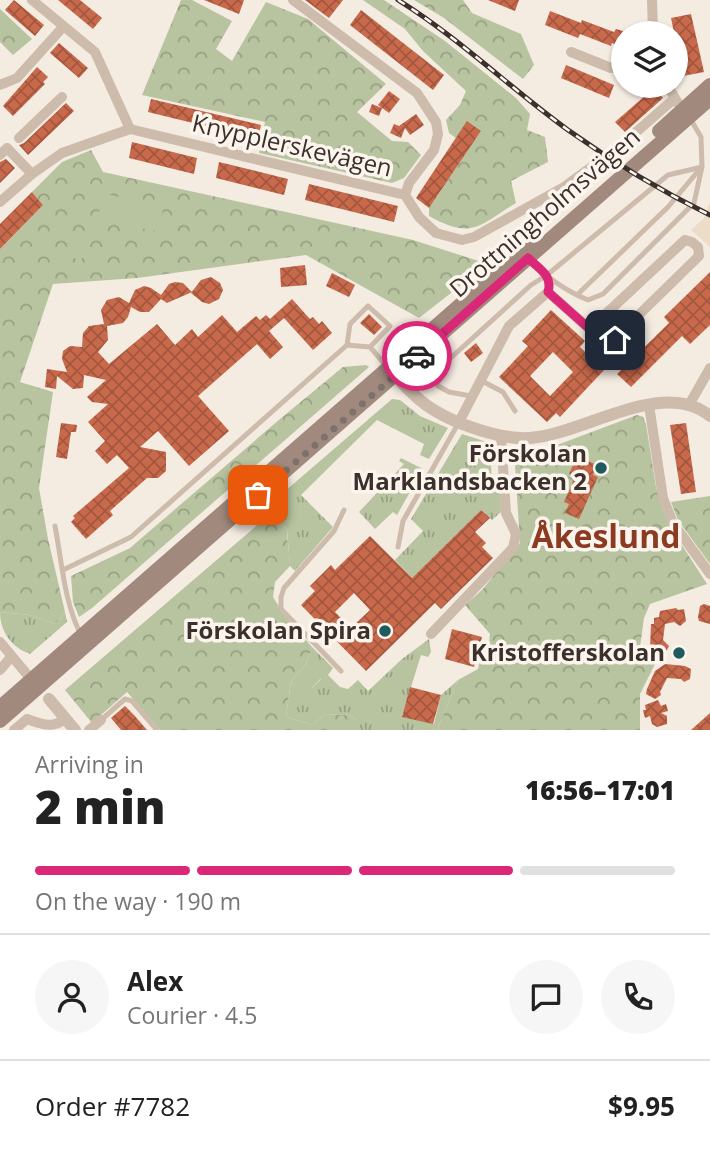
<!DOCTYPE html>
<html lang="en">
<head>
<meta charset="utf-8">
<style>
	body { margin:0; font-family:"Open Sans",sans-serif; background:#f6f6f6; color:#222; height:100vh; display:flex; flex-direction:column; font-size:26px; white-space:nowrap }
	* { box-sizing:border-box; margin:0 }
	p { font-size:23px; color:#767676 }
	.icon { flex:none; width:38px; height:38px; fill:none; stroke:currentColor; stroke-width:2; stroke-linecap:round; stroke-linejoin:round }
	.map { position:relative; height:730px; overflow:hidden }
	.panel { display:flex; flex-direction:column; background:#fff; flex:1 }
	.panel>* { flex:none }
	.fabs { position:absolute; left:611px; top:21px; display:grid; gap:14px }
	.fabs a { display:grid; place-items:center; width:77px; height:77px; border-radius:50%; background:#fff; box-shadow:0 2px 5px #0004; font-size:35px }
	.pin { position:absolute; display:grid; place-items:center; width:60px; height:60px; color:#fff; margin:-30px; border-radius:14px; box-shadow:0 4px 10px #0006 }
	.courier { position:absolute; display:grid; place-items:center; width:70px; height:70px; margin:-35px; border:5px solid #db2777; border-radius:50%; background:#fff; color:#222; box-shadow:0 2px 9px #0007 }
	.head em { font-style:normal; font-weight:800 }
	.head div { display:flex; flex-direction:column-reverse }
	.head { display:flex; align-items:center; justify-content:space-between; height:119px; padding:0 35px }
	h1 { font-size:46px; font-weight:800; line-height:52px }
	.bar { display:grid; grid-template-columns:repeat(4,1fr); gap:10px 7px; align-content:center; height:84px; padding:0 35px }
	.bar i { height:9px; border-radius:5px; background:#e0e0e0 }
	.bar .active { background:#db2777 }
	.bar p { grid-column:span 4 }
	.line { display:flex; align-items:center; gap:18px; padding:0 35px; border-top:2px solid #e0e0e0 }
	.line div { flex:1 }
	.round { display:grid; place-items:center; flex:none; width:74px; height:74px; border-radius:37px; background:#f6f6f6 }
	.map>svg:first-child { display:block }
</style>
</head>
<body>
<div class="map">
<svg width="710" height="730" viewBox="0 0 710 730">
	<defs>
		<pattern id="grass-tufts" width="24" height="20" patternUnits="userSpaceOnUse" patternTransform="scale(1.75)"><rect width="24" height="20" fill="#b8c4a0"/><path d="M3 7l-1-3M5 7V3M7 7l1-3M15 17l-1-3M17 17v-4M19 17l1-3" fill="none" stroke="#97a083"/></pattern>
		<pattern id="forest-crowns" width="20" height="18" patternUnits="userSpaceOnUse" patternTransform="scale(1.75)"><rect width="20" height="18" fill="#b8c4a0"/><path d="M2 6a3 3 0 1 1 6 0M12 15a3 3 0 1 1 6 0" fill="none" stroke="#97a083"/></pattern>
		<pattern id="building-cross-hatch" width="8" height="8" patternUnits="userSpaceOnUse" patternTransform="scale(1.75)"><rect width="8" height="8" fill="#c8694b"/><path d="M0 0l8 8M0 8l8-8" fill="none" stroke="#a4573f"/></pattern>
	</defs>
	<rect width="100%" height="100%" fill="#f4ebe1"/>
	<path fill="url(#grass-tufts)" d="M392 399 400 400 420 416 448 428 429 459 420 455 424 444 377 420 301 495 333 527 295 571 290 566 287 529 263 510Z
		M462 434 496 445 499 462 491 463 492 487 500 488 501 512 492 520 481 510 412 578 395 560 423 531 411 519Z
		M401 458 423 469 397 515 393 512 375 529 359 512 404 464 399 461Z
		M0 612 30 615 55 624 65 612 67 622 30 654C11 647 0 631 0 612Z
		M429 639 431 652 428 657 421 655 402 716 434 724 441 695 458 680 437 730H344L356 720 350 715 325 714 313 725 286 717 291 681 306 694 321 679 306 664 312 647 333 668 328 675 340 687 348 689 358 680 368 691 402 659Z"/>
	<path fill="url(#forest-crowns)" d="M181 0H192L232 21 216 49 232 61 266 2 308 19 386 84 357 112 392 141 408 142 421 155 404 178 392 183 259 153 265 122 142 95Z
		M363 0H384L445 41 516 98 530 114 527 130 545 137 548 162 511 181 516 203C478 226 472 240 429 216V208L481 131 467 122 456 138 449 133 446 120 460 105 466 91 423 51 405 29Z
		M414 0H463L472 13 521 34 534 65 523 79 444 18Z
		M0 9 32 39 13 55 0 42Z
		M91 150 103 172 413 240 488 264 419 318 306 255 137 278 53 284 20 382 53 392 39 488 48 539 65 612 55 624 30 615 0 612V249L43 205 32 192 62 162Z
		M366 365 369 367 92 608 79 617 73 602 71 576 130 548 280 419 343 367Z
		M637 415 643 417 646 424 656 487 669 525 707 584 650 604 644 618 640 647 658 658 640 694V730H437L458 680 478 669 482 650 489 644 490 634 465 605 482 590 520 543 514 450 549 448Z
		M710 496V564L678 520 671 502Z
		M269 515 287 529C287 542 290 554 290 566L275 582 273 597 285 616 312 647 306 664 291 681 286 717 313 725 325 714 350 715 356 720 355 728 344 730H160L127 692 92 723 65 690Z"/>
	<path fill="#b8c4a0" d="M103 194 164 204 158 231 97 221Z
		M76 232 90 237 81 261 67 255Z
		M306 664 321 678 306 695 291 681Z"/>
	<path fill="#ecdcc8" d="M710 202V247L691 230 704 218Z"/>
	<path fill="url(#building-cross-hatch)" fill-rule="evenodd" d="M14 0 44 25 35 36 5 10Z
		M58 0H80L102 18 93 29Z
		M204 0H244L239 14Z
		M305 0H343L329 18Z
		M488 0H519L515 11Z
		M361 10 444 75 433 90 350 25Z
		M550 11 581 23 582 20 614 32 616 29 623 31V47L612 43 611 46 580 34 578 38 545 25Z
		M691 14 704 72 683 76 671 18Z
		M59 43 88 68 79 78 50 53Z
		M566 65 614 85 609 98 561 78Z
		M37 67 48 77 43 82 45 84 13 116 3 106Z
		M654 88 663 98 625 132 615 122Z
		M389 91 400 99 389 113 378 105Z
		M151 99 261 125 258 139 148 112Z
		M66 103 74 111 28 155 19 145 24 143Z
		M372 104 382 108 379 116 369 112Z
		M416 114 424 125 410 135 405 128 401 138 390 133 394 124 399 126Z
		M467 121 481 131 429 208 416 198Z
		M132 142 197 158 194 174 129 158Z
		M6 159 15 168 0 183V162Z
		M219 162 288 179 284 195 216 178Z
		M309 184 398 206 394 222 305 200Z
		M32 192 43 205 0 249V224Z
		M305 265 307 285 281 287 280 268Z
		M710 272V325L690 344 682 336 631 387 617 374 669 323 664 317Z
		M332 273 355 285 349 297 326 286Z
		M211 277 220 283 223 290 219 299 209 304 202 302 191 293 201 280Z
		M175 282 183 283 192 292 167 303 161 299 149 312H140L131 307 128 317 123 323 107 326 108 340 98 352 109 364 157 324 175 345 192 329 198 337 222 315 237 332 256 316 260 320 266 315 270 319 292 299 310 319 313 317 319 324 322 321 332 333 313 350 284 318 269 331 283 347 270 359 257 344 198 396 229 431 189 466 158 431 140 447 166 452V471L158 478H147L110 511 113 515 86 539 71 522 75 518 73 516 129 468 117 455 107 464 95 451 105 441 88 422 108 404 92 402 87 397 106 380 84 375 83 388 73 389 57 376 56 389 45 387 47 369 67 372 62 359 63 351 70 346 82 347 83 333 89 326 104 324 101 310 107 300 119 297 129 303 135 290 144 286 151 288 161 295 169 284Z
		M551 310 585 341 580 347 604 370 560 417 556 413 547 422 499 377 528 346 522 341ZM553 352 573 372 550 396 530 376Z
		M369 314 382 327 374 335 360 323Z
		M476 343 483 353 471 362 464 353Z
		M61 423 77 425 76 432H71L67 459 56 457Z
		M686 423 696 492 681 494 670 425Z
		M536 450 544 455 537 466 530 461Z
		M577 456 597 465 593 475 598 477 579 519 565 513 569 504 564 502 575 477 569 474Z
		M481 510 490 518 475 532 486 543 482 547 493 558 441 609 435 603 366 671 301 605 315 591 310 586 331 565 335 570 370 536 412 578ZM354 593 370 610 351 628 335 612Z
		M704 604 710 606V624L699 621 698 617 700 606Z
		M676 608 678 610 684 609 686 621 680 626 674 622 665 624 663 640 669 646 665 653 657 654 653 649H650L651 624H654V618L659 617 660 611Z
		M452 629 482 637 474 667 445 659Z
		M665 664 685 666 691 669 690 679 684 682 681 679 667 678 660 692 661 695 655 699 646 694 647 689 655 671Z
		M410 687 441 695 433 724 402 717Z
		M658 700 661 706 666 704 668 711 661 713 667 716V724L657 727 652 724 650 716 645 718 643 710H646L645 705Z
		M125 706 134 715 147 730H121L111 718Z
		M710 713V730H691Z"/>
	<g fill="none" stroke-linecap="round" stroke-linejoin="round">
		<path stroke="#cdbbac" stroke-width="5" d="M528 258C544 275 566 291 588 300L603 294 694 203 702 167 701 137 691 120
			M577 295 668 207 699 170
			M347 345 350 324 368 306 390 326 370 347
			M480 380 503 392 515 411
			M471 396 449 392 438 386 437 374 444 364 531 285 547 275 668 175 702 167
			M55 526C62 562 64 602 81 635
			M398 547 403 521 459 422
			M63 570 131 537 347 345 370 347 388 368
			M341 671 281 609V597L284 588 334 531 344 510
			M101 720 125 699 132 701 157 730"/>
		<path stroke="#cdbbac" stroke-width="10" d="M32 0 95 52 130 129 405 195 419 217 436 233 462 240 474 237 564 187 619 147 674 99
			M293 0 417 93 436 122 438 134 434 150 409 183 405 195
			M652 0 653 33
			M571 52 611 68 623 64
			M0 85 17 78 63 27
			M668 86 682 110
			M19 138 62 97
			M0 155 7 148 32 174
			M0 202 32 174 62 153 130 129
			M649 405 663 498 673 523 710 574
			M689 405 710 368
			M459 422 509 326 548 292 603 341 610 343 699 256 698 247 692 242 685 240 595 324 585 325
			M431 634 513 548 516 534 506 513 501 436
			M0 642 35 684
			M0 670 11 657
			M14 730 27 719C42 724 52 729 65 719
			M89 730 101 720"/>
		<path stroke="#cdbbac" stroke-width="12" d="M389 370C400 380 409 391 420 400 444 421 499 440 530 438 582 435 663 377 710 416
			M49 699 75 730"/>
		<path stroke="#a18a7d" stroke-width="14" d="M659 131 710 85
			M0 707 533 241
			M0 721 710 99"/>
		<defs>
			<path id="rail" d="M398 0C459 38 510 88 568 130 613 162 661 191 710 215"/>
		</defs>
		<use href="#rail" stroke="#3b302b" stroke-width="5"/>
		<use href="#rail" stroke="#fbf5ee" stroke-width="2.5" stroke-dasharray="8" stroke-linecap="butt"/>
	</g>
	<g fill="none" stroke-linecap="round" stroke-linejoin="round">
		<path stroke="#7c716b" stroke-width="7" stroke-dasharray="0 12.6" d="M258 495 417 356"/>
		<path stroke="#db2777" stroke-width="9" d="M417 356 528 258C539 269 553 275 548 292L603 341 610 343 615 340"/>
	</g>
	<g fill="#1f5a5e" stroke="#fbf5ee" stroke-width="2.5">
		<circle cx="601" cy="468" r="7"/>
		<circle cx="385" cy="631" r="7"/>
		<circle cx="679" cy="653" r="7"/>
	</g>
	<g text-anchor="middle" stroke-width="7" stroke-linejoin="round" paint-order="stroke">
		<g font-size="24" fill="#3b302b" stroke="#fbf5ee">
			<text transform="translate(292 146) rotate(13)" y="8">Knypplerskevägen</text>
			<text transform="translate(545 213) rotate(-41)" y="8">Drottningholmsvägen</text>
		</g>
		<g font-size="24" font-weight="bold" fill="#3b302b" stroke="#fbf5ee" text-anchor="end">
			<text x="587" y="462">Förskolan<tspan x="587" dy="28">Marklandsbacken 2</tspan></text>
			<text x="371" y="639">Förskolan Spira</text>
			<text x="665" y="661">Kristofferskolan</text>
		</g>
		<g font-size="32" font-weight="bold" fill="#8c3b22" stroke="#fbf5ee">
			<text x="606" y="548">Åkeslund</text>
		</g>
	</g>
</svg>
<div class="fabs">
<a><svg class="icon" aria-label="layers" viewBox="0 0 24 24"><path d="M12 4l9 5-9 5-9-5zM3 14l9 5 9-5"/></svg></a>
</div>
<div class="pin" style="left:258px;top:495px;background:#ea580c"><svg class="icon" aria-label="bag" viewBox="0 0 24 24"><path d="M5 8h14l-1 12H6zM9 8a3 3 0 0 1 6 0"/></svg></div>
<div class="pin" style="left:615px;top:340px;background:#1f2937"><svg class="icon" aria-label="home" viewBox="0 0 24 24"><path d="M3 11l9-7 9 7M6 9v11h12V9"/></svg></div>
<div class="courier" style="left:417px;top:356px"><svg class="icon" aria-label="car" viewBox="0 0 24 24"><path d="M5 17H2v-5l4-1 3-4h7l3 4 3 1v5h-3M9 17h6M6 11h13"/><circle cx="7" cy="17" r="2"/><circle cx="17" cy="17" r="2"/></svg></div>
</div>
<section class="panel">
<div class="head"><div><h1>2 min</h1><p>Arriving in</p></div><em>16:56–17:01</em></div>
<div class="bar"><i class="active"></i><i class="active"></i><i class="active"></i><i></i><p>On the way · 190 m</p></div>
<div class="line" style="height:126px"><a class="round"><svg class="icon" aria-label="person" viewBox="0 0 24 24"><circle cx="12" cy="8" r="4"/><path d="M4 21q1-7 8-7t8 7"/></svg></a><div><b>Alex</b><p>Courier · 4.5</p></div><a class="round"><svg class="icon" aria-label="chat" viewBox="0 0 24 24"><path d="M4 5h16v11H9l-5 4z"/></svg></a><a class="round"><svg class="icon" aria-label="phone" viewBox="0 0 24 24"><path d="M5 4h4l2 5-3 2q2 4 5 5l2-3 5 2v4C11 20 4 13 5 4z"/></svg></a></div>
<div class="line" style="height:91px"><div>Order #7782</div><b>$9.95</b></div>
</section>
</body>
</html>
